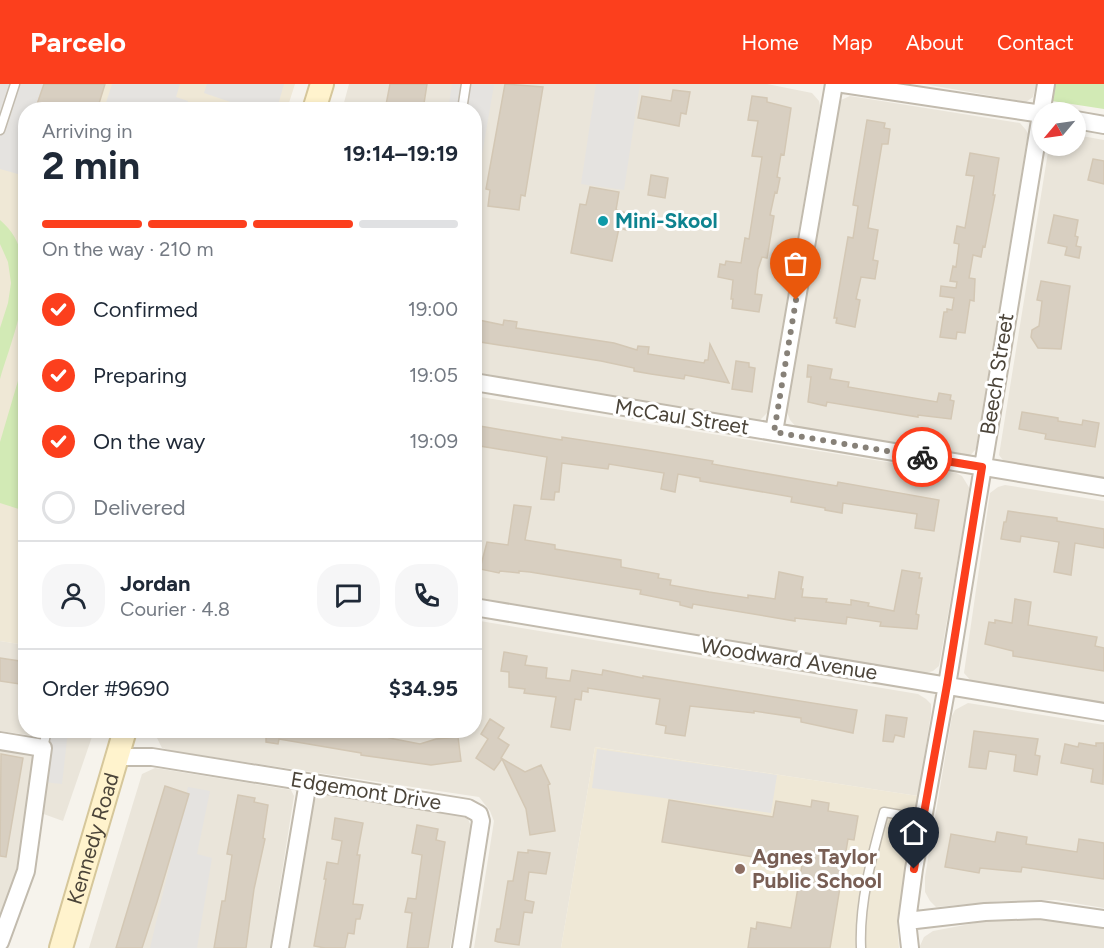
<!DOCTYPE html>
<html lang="en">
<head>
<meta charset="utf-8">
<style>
	body { margin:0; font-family:Figtree,sans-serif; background:#f6f6f7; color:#1f2937; height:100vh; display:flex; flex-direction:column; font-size:22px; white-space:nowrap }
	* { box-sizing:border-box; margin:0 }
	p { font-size:20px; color:#747a83 }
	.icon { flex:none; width:33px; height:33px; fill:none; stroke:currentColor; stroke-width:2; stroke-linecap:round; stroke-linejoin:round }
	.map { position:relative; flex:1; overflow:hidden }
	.sheet { position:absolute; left:18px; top:18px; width:464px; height:636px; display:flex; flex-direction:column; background:#fff; border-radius:24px; box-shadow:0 3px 9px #0003 }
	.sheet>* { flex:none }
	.needle { width:39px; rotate:241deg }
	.fabs { position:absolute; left:1032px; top:18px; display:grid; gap:12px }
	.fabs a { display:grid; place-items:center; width:54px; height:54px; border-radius:50%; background:#fff; box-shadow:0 3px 9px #0003; font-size:30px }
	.pin { position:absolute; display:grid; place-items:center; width:51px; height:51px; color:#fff; margin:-62px -26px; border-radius:50% 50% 50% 0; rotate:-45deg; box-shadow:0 0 6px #0007 }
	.pin .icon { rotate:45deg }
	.courier { position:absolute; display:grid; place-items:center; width:60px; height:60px; margin:-30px; border:4px solid #fc3f1d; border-radius:50%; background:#fff; color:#222; box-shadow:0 2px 8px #0007 }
	.overview em { font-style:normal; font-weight:700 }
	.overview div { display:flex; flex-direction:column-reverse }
	.overview { display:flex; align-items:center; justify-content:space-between; height:102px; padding:0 24px }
	h1 { font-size:39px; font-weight:700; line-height:45px }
	.bar { display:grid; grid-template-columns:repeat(4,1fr); gap:9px 6px; align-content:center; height:72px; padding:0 24px }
	.bar i { height:8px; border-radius:4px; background:#e0e1e3 }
	.bar .selected { background:#fc3f1d }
	.bar p { grid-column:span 4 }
	.line { display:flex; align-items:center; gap:15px; padding:0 24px; border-top:2px solid #e0e1e3 }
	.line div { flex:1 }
	.round { display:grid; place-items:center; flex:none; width:63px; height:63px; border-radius:24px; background:#f6f6f7 }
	ol { padding:0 24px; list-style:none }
	li { display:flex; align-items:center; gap:18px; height:66px }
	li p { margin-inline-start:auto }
	li .icon { padding:6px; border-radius:50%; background:#fc3f1d; color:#fff; stroke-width:4 }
	li:last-child { color:#747a83 }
	li i { width:33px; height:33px; border:3px solid #e0e1e3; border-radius:50% }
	header { display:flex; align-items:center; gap:36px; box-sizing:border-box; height:84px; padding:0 30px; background:#fc3f1d; color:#fff }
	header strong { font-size:28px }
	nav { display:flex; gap:33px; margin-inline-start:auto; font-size:21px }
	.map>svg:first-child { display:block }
</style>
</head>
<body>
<header>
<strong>Parcelo</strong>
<nav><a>Home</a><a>Map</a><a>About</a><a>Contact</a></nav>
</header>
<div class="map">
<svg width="1104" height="864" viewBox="0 0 1104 864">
	<rect width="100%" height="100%" fill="#f6f3ec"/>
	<path fill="#eae5da" d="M349 0H767L812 9 819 17 820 22 768 328 757 339 751 340 474 289V26H342Z
		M924 0H1036L1033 13 1026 18Z
		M850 12 1020 39 1026 46 1028 50 976 365 966 376 797 344 790 336 787 328 789 308 838 21 841 16Z
		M1076 51 1104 56V395L1006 380 999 371 1049 62H1076Z
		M474 312 956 389 962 392 970 405 939 582 933 587 923 590 474 516Z
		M1005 401 1104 417V619L972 598 964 589 990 409 998 403Z
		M474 536 918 610 926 615 931 620V630L918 712 595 663 561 864H474L494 737 490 727 479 713 172 667 162 664 156 652 158 646H474Z
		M0 557 25 561 26 646 94 647 63 737 38 728 49 654 0 647Z
		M968 619 1104 641V824L1055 816 1002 817 936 823 930 817 925 808V793L952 632 955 626Z
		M0 662 32 668 35 676 17 787 0 840Z
		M155 684 291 706 294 712 270 864H89L142 690Z
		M322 710 462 732 468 735 471 742 450 864H290L312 718Z
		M1009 836H1040L1104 843V864H919L924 853 933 847 986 837Z"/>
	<path fill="#efe8d6" d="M0 0H295L287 25 26 26 25 561 0 557Z
		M595 663 918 712 897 837 899 864H561Z"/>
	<path fill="#d2eab5" d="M1055 0H1104V25L1052 17Z
		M0 136C47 176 14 247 0 295V244L8 219 11 199 8 178 0 160Z
		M25 273 26 427H25L0 419V358Z"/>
	<path fill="#e5e3e0" d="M0 0H44L35 25 26 26 25 92 0 85Z
		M112 0H180L176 13 188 17 185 25H104Z
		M207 0H284L278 21 267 18 263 25 254 26 204 9Z
		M452 0 494 1 474 117V26H448Z
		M596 0H640L624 106 581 100Z
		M32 647H68L62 700 43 698 49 654 31 652Z
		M597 665 777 691 771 729 592 704Z
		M188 703 210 707 197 770 212 774 197 864H150Z"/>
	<path fill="#d8cfc1" stroke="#d3c7b4" stroke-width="1.5" d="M44 0H105L97 26H35Z
		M390 0H427L423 26H385Z
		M505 0 543 3 525 112 521 111 519 126 488 122 490 106 486 105Z
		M673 6 690 8 686 30 681 29 679 42 638 34 642 12 671 17Z
		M752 12 767 14V18L791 24 784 71 781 70 777 93 780 94 777 109 775 108 770 131 774 132 767 174 762 173 758 185 755 210 762 211 759 228 732 224 733 215H731L733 196 718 193 720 180 725 181 726 177 741 179 745 154 749 155 762 73 752 72 758 37 748 36Z
		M867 36 885 39 884 44 890 45 888 60H882L868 144 878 146 873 176 878 177 875 195 861 193 856 215 860 216 855 243 836 239 837 234H834L848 153 853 154 858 122 853 121Z
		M970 69 999 74 993 111H995L985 163 983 162 981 173 973 171 969 194 975 195 974 217 970 216 965 249 957 248 956 255 940 253 944 228H947V225L952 226 954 214 940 212 941 202 956 204 957 198 950 197 953 182 956 183 959 160 954 159 957 142 965 144 974 92 966 91Z
		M1093 75 1104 77V100L1088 96Z
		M651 91 668 94 665 114 648 111Z
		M590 103 619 108 616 126 630 130 627 146 619 144 612 177 571 169 580 120 586 121Z
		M1054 131 1078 136 1075 152 1078 153 1076 162 1081 163 1079 174 1065 171 1067 163 1048 159Z
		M1041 197 1070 202 1061 265 1038 264 1031 253 1032 246 1039 242 1042 217 1037 216Z
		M474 235 503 241 504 236 517 238 516 244 614 259 637 266 638 262 649 263 648 270 704 279 705 276H708L710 260 729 299 685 291 684 295 651 290 634 287V284L601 277 474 257Z
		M736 277 749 279V283L755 284 752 308 732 305Z
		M808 281 832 285 830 295 849 298 848 303 937 318 939 309 951 311 950 316 954 317 951 335 918 331V333L827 318 826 322 808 318 811 293H807Z
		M1022 328 1058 334V337L1082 341 1083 336 1099 339 1095 363 1045 355 1046 350 1019 345Z
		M474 341 562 356V353L646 366 713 377 712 380 757 388 837 402 838 398 939 416 934 447 915 444 917 430 843 419 842 429 825 426V424L791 418 792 413 700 397V394L678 390 675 408 661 405 664 389 609 380 608 385 562 379 559 408H555L554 416 541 415 547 373 474 361Z
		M514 421 531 423 525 456 555 461V465L621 476V483L659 490 658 494 671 496 670 501 709 508 748 514V511L775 515 779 488 803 493 801 505H803L802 513 827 515 826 518 851 521V516L869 519 868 522 894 527 902 486 920 489 919 494H922L916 530 919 531 917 545 880 542 881 538 847 533 846 540 795 534V537L693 520 692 524 680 521V518L640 510 641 506 530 488 519 487V489L500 487 499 489 480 485 487 458 508 461Z
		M1008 427 1057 434V437L1104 445V464L1075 459 1071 491 1054 488 1059 458 1021 452 1020 458 1001 455 1004 438H1006Z
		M1015 515 1031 518 1028 541 1097 553 1095 562 1104 564V587L1013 572V567L985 560 989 538 995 539V536L1012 539Z
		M504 568 527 572 525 581 547 584 546 594 570 597 572 586 602 591 603 586 643 594V592L857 626 853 649 801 638V634L754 627V629L690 622 685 652 665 649 666 642 656 640 660 615 588 604V608L582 607 581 616 575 615 570 646 551 643 556 613 524 609 525 605 509 603V588L501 587Z
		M0 574 26 578V601L0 597Z
		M886 631 907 634 904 653 895 651 893 658 883 657Z
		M490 635 504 644 498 654 509 661 501 674 525 688 541 681 550 700 548 701 555 747 530 751 526 725 502 675 494 686 476 674 488 655 481 650Z
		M266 646H391L389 654 420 660 436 655 458 653 461 677 431 681 361 671V669L279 655 278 660 266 658Z
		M974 647 1038 655 1035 671 1040 672 1037 691 1014 687 1016 671 989 667 986 685 969 683Z
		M1079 659 1096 662V659H1104L1103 700 1091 698 1093 685 1061 679 1065 660 1078 663Z
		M1 670 23 674 6 773 0 772Z
		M165 702 189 710 157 818 142 864H116Z
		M238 711 255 714 254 718 268 721 263 754 265 755 254 805 246 864H214L222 817H225L232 771 227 770Z
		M669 716 773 733 776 717 811 723 812 716 829 719 828 727 858 732 854 756 848 755 830 864H748L751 844 756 845 757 838 791 844 802 781 662 758Z
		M335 734 363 739 357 771H360L353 820 363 821 360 835H356L354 850 348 849 345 864H325L314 862 326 795H324L327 778 338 780 342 757 332 755Z
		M417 741 438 745 436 756 445 758 428 864H407L412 829 405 828 408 814 416 815 422 771 412 769Z
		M997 748 1027 753 1026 760 1077 768 1079 755 1104 759V795L1022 783 1021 788 980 784 979 789 945 783 951 750 995 758Z
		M528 766 550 769 546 790 529 788 525 816 534 818 532 829 524 828 519 861 498 858 495 857 497 845H500L508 797H513L518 768 528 769Z"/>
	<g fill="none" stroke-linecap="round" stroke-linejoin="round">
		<defs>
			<path id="lane" d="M462 26 466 0
				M0 46 15 0
				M43 664 47 646
				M861 864C859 818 872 772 884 728L924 735"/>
			<path id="street" d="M843 0 1042 30
				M1076 36 1104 41
				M474 298 1104 403
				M774 348 834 0
				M474 523 1104 628
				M0 657 43 664 26 787 0 858
				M117 673H152L468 724 479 730 481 737 461 864
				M907 837 985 828 1040 826 1104 835
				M280 864 308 698
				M910 864 907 837 914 785 947 601 1046 0"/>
			<g id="secondary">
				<path d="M314 26 322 0"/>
				<path id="s1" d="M61 864 125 646"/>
			</g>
		</defs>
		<use href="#lane" stroke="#c2bbae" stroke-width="11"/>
		<use href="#street" stroke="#c2bbae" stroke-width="20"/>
		<use href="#secondary" stroke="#d6c79b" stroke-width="26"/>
		<use href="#lane" stroke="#fff" stroke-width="8"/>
		<use href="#street" stroke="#fff" stroke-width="16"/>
		<use href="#secondary" stroke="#fff3cd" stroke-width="22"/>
	</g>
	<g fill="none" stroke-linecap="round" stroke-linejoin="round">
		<path stroke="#878178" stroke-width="6" stroke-dasharray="0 10.8" d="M796 216 774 348 922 373"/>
		<path stroke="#fc3f1d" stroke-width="8" d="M914 785 947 601 982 383 922 373"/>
	</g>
	<circle fill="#0f9aa8" stroke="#fff" stroke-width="2" cx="603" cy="137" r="6"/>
	<circle fill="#8d6e63" stroke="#fff" stroke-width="2" cx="740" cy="785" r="6"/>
	<g text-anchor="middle" stroke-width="6" stroke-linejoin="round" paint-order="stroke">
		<g font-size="21" font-weight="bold" fill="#0d838f" stroke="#fff" text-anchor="start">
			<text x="615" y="144">Mini-Skool</text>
		</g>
		<g font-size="21" fill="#4b4439" stroke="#fff">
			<text transform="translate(997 290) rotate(-81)" y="7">Beech Street</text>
			<text transform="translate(682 333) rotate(9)" y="7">McCaul Street</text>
			<text transform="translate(789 575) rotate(9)" y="7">Woodward Avenue</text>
			<text transform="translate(366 707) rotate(9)" y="7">Edgemont Drive</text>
			<text dy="7" stroke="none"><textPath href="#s1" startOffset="114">Kennedy Road</textPath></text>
		</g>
		<g font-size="21" font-weight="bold" fill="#785e54" stroke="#fff" text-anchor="start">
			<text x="752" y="780">Agnes Taylor<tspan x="752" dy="24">Public School</tspan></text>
		</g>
	</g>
</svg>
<div class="fabs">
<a><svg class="needle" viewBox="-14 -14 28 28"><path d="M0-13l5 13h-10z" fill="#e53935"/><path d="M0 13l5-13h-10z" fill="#747a83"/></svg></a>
</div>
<div class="pin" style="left:796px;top:216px;background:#ea580c"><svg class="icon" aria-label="bag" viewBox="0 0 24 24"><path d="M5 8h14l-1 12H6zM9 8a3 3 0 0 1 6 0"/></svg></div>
<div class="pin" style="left:914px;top:785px;background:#1f2937"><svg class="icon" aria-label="home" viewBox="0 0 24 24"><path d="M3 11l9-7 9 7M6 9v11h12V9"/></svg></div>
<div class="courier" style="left:922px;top:373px"><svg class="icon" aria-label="bike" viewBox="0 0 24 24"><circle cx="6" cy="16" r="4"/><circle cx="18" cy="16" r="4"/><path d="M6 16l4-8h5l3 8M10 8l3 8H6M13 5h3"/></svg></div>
<section class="sheet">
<div class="overview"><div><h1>2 min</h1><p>Arriving in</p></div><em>19:14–19:19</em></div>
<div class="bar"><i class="selected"></i><i class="selected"></i><i class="selected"></i><i></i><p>On the way · 210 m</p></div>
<ol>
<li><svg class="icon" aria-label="check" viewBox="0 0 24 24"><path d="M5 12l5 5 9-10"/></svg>Confirmed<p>19:00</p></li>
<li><svg class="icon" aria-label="check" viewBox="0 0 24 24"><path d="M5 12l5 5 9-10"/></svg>Preparing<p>19:05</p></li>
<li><svg class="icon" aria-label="check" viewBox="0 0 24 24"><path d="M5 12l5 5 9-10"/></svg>On the way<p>19:09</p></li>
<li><i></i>Delivered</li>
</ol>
<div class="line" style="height:108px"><a class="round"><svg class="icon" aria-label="person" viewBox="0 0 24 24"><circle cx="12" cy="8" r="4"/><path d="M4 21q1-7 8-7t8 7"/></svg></a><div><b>Jordan</b><p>Courier · 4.8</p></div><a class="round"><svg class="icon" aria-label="chat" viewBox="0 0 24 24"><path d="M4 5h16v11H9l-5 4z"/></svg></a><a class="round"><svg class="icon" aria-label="phone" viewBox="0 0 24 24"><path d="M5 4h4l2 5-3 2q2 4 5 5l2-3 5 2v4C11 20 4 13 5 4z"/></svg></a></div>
<div class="line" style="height:78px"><div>Order #9690</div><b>$34.95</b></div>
</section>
</div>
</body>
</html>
